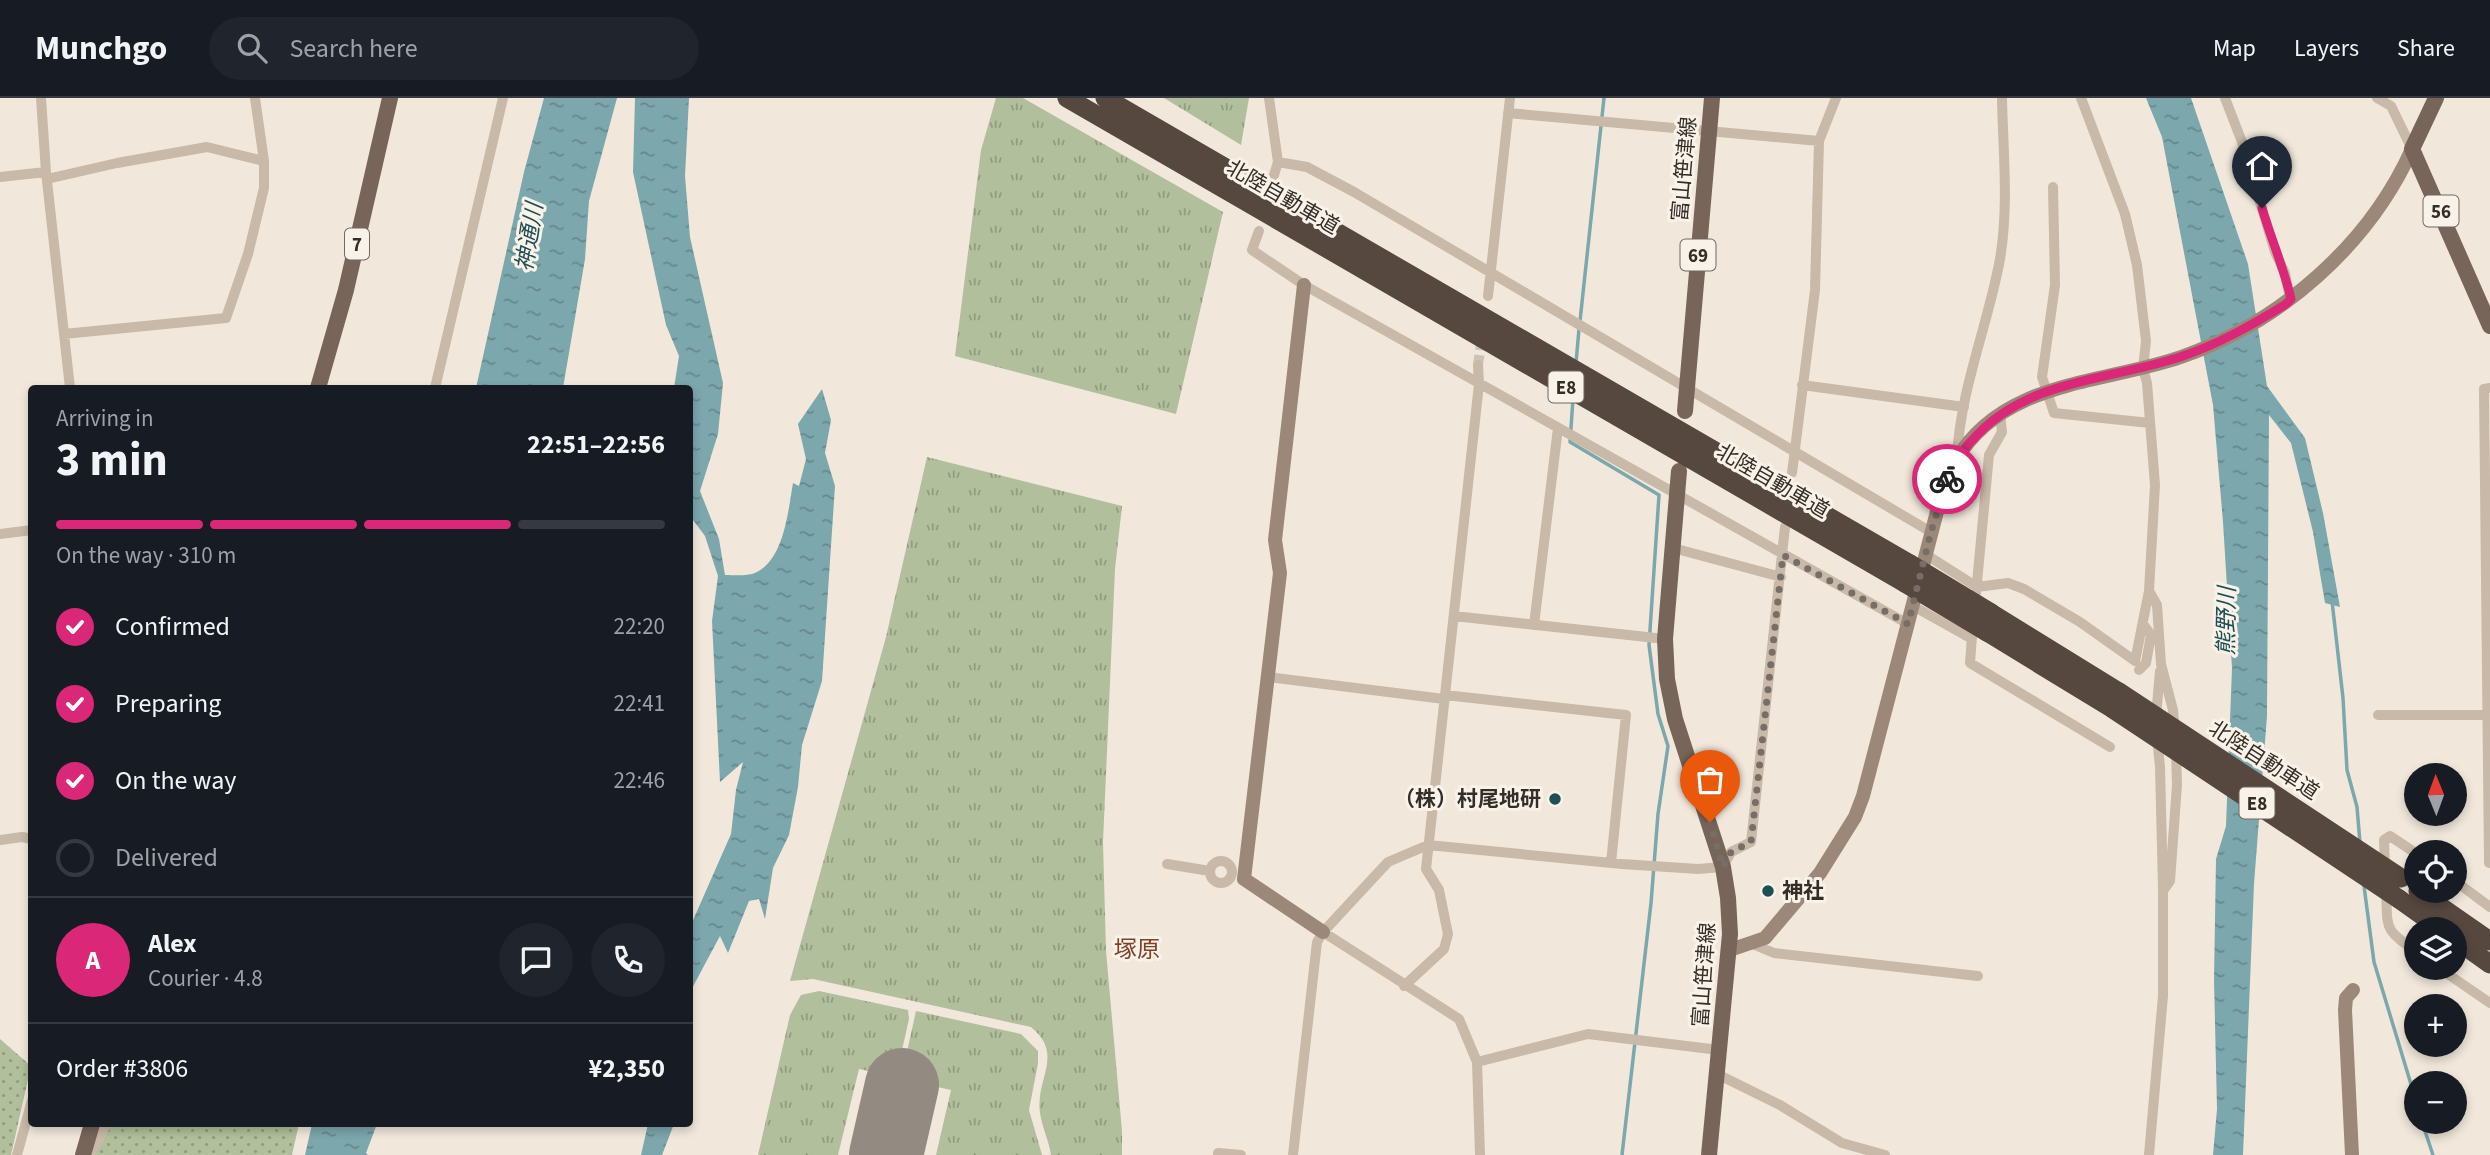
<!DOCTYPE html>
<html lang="en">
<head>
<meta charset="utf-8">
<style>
	body { margin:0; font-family:"Source Sans 3","Noto Sans JP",sans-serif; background:#20242c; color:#f1f3f6; height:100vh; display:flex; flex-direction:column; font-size:26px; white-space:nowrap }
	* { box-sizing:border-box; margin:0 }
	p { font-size:23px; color:#9ea1a6 }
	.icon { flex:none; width:38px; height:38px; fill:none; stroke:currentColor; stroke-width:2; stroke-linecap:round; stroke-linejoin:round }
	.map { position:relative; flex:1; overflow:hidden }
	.panel { position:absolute; left:28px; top:287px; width:665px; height:742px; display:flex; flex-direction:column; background:#171b24; border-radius:7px; box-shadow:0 4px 10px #0003 }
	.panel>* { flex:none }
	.needle { width:46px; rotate:359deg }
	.buttons { position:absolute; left:2404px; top:665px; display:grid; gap:14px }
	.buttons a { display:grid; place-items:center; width:63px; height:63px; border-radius:50%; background:#171b24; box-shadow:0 4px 10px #0003; font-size:35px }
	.pin { position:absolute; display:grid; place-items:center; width:60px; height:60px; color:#fff; margin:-72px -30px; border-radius:50% 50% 50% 0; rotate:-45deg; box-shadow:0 0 7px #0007 }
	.pin .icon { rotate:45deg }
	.courier { position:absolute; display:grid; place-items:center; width:70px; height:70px; margin:-35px; border:5px solid #db2777; border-radius:50%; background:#fff; color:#222; box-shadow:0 2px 9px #0007 }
	.summary em { font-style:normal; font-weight:700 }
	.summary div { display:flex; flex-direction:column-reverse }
	.summary { display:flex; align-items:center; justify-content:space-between; height:119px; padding:0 28px }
	h1 { font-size:46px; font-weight:700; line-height:52px }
	.bar { display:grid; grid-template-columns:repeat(4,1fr); gap:10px 7px; align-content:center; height:84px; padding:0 28px }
	.bar i { height:9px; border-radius:5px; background:#363941 }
	.bar .selected { background:#db2777 }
	.bar p { grid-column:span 4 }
	.line { display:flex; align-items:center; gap:18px; padding:0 28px; border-top:2px solid #363941 }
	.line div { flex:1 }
	.round { display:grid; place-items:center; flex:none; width:74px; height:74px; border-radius:37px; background:#20242c }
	ol { padding:0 28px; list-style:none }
	li { display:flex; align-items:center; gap:21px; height:77px }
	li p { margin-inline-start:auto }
	li .icon { padding:7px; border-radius:50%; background:#db2777; color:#fff; stroke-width:4 }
	li:last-child { color:#9ea1a6 }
	li i { width:38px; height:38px; border:4px solid #363941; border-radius:50% }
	header { display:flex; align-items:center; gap:42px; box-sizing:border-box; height:98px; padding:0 35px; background:#171b24; border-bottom:2px solid #363941 }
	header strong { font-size:33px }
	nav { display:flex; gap:38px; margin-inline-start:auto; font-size:24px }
	.search { width:490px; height:63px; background:#20242c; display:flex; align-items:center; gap:18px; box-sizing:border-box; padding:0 24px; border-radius:38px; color:#9ea1a6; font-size:26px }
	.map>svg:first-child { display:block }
</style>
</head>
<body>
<header>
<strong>Munchgo</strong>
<div class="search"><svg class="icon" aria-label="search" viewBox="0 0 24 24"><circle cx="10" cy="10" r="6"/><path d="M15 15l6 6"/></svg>Search here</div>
<nav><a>Map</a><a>Layers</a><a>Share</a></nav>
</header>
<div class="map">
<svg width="2490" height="1057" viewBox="0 0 2490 1057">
	<defs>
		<pattern id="grass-tufts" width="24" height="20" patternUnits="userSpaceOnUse" patternTransform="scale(1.75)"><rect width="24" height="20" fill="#b1bf9c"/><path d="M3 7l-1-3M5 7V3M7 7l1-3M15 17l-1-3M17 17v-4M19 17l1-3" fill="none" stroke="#919c7f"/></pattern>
		<pattern id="park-dots" width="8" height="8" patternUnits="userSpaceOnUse" patternTransform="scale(1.75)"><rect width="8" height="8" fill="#b1bf9c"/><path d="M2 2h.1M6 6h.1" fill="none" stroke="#919c7f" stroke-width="1.8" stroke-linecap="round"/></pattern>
		<pattern id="water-ripples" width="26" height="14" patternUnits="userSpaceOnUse" patternTransform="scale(1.75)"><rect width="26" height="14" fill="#7ca7ad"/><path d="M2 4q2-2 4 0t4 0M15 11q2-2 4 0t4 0" fill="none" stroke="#66888d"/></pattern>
	</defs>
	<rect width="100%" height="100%" fill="#f1e8db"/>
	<path fill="url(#grass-tufts)" d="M996 0H1023L1223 114 1176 316 955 258 981 52Z
		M1164 0H1249L1241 47Z
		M927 359 1122 408 1115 471 1103 744 1106 853 1122 1033V1057H1051C1049 1043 1042 1029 1040 1015 1035 980 1065 957 1031 929L813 881 790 883 886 539Z
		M819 893 908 912 909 921 896 979 859 971 838 1057H758L790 917 801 897Z
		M916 913 1021 936 1038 953V965L1029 1012 1042 1057H936L951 992 901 981Z"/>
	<path fill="url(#park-dots)" d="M0 941 31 968 11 1057H0Z
		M92 1026H299L292 1057H83Z"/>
	<path fill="url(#water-ripples)" d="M544 0H617L589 103 585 161 563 290H476L524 74Z
		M635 0H689L685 78 690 139 723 285 718 336 700 393 719 441 725 477C733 477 744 478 752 476 784 466 788 413 793 385L799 388 806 361 798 326 822 291 831 322 825 355 835 388 822 583 802 647 798 689 789 737 773 770 765 821 759 801 749 803 728 855 720 838 690 894V829L731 736 736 692 743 664 720 684 712 523 718 478 705 438 690 418V290H674L679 258 666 227 633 74Z
		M2146 0H2191L2248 166 2267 288 2305 340 2323 415 2340 509 2325 505 2313 434 2291 345 2269 317 2267 618 2254 786 2243 1057H2213L2217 1011 2214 882 2216 761 2226 728 2232 570 2223 424 2213 307 2162 39Z
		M312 1026H377L366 1055 368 1057H305Z
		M648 1026H674L662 1057H641Z"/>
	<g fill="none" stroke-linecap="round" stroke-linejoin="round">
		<path stroke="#7ca7ad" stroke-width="3.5" d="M1580 223 1604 0
			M1576 265 1579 231
			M1573 301 1570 344 1659 397 1649 547 1658 616 1668 648 1658 716 1651 805 1622 1057
			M2332 503 2343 600 2347 672 2357 709 2360 745
			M2364 788 2374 864 2417 1006
			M2422 1024 2433 1057"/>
		<path stroke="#938a82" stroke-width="74" d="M886 1057 902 987"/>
		<path stroke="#cbc3b7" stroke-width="10" stroke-dasharray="10 5" stroke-linecap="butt" d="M1478 267 1482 239"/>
		<path stroke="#c8b9a8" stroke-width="10" d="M41 0 46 74 70 290
			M1269 0 1278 64 1274 77
			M2225 0 2242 44 2275 154 2285 175 2290 201
			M2377 0 2391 8 2412 51
			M1508 15 1819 43
			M1278 64 1307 69 1354 94 1931 434
			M0 79 46 74
			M47 81 117 65 207 49 264 63
			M2053 89 2055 187 2042 279 2054 315 2150 325
			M1259 133 1252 152 1304 187 1908 526
			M1488 198 1510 0
			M64 236 226 220 248 156 264 90V63L255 0
			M1802 287 1964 309
			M435 290 503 0
			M1957 360C1960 292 1988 227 2000 161 2009 108 2003 53 2002 0
			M1792 375 1815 192 1819 43 1836 0
			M0 436 32 432
			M1673 450 1781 479
			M1925 456 1977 489 2008 485 2024 491 2080 524 2135 563 2149 493 2155 387 2147 285 2143 271 2146 243 2137 167 2125 116 2081 0
			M2149 493 2157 507 2161 566 2173 612 2175 633
			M1976 495 1989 357 2002 334 2000 316
			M1913 508 1972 541
			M1454 518 1665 541
			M1973 525 1970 565 2110 649
			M1534 527 1558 330
			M2139 572 2146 565 2151 537 2143 526
			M1268 579 1444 601
			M1445 597 1626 617 1611 765
			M2378 617H2490
			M2156 619 2160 573
			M2157 639 2160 669 2163 790
			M0 742 22 739 32 741
			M1210 774a11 11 0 1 1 22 0a11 11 0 1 1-22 0Z
			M2489 765 2484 291 2490 290
			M1167 766 1210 773
			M2385 771 2384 742 2390 738 2417 756
			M2455 783 2490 809
			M2386 790C2388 831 2382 830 2417 854
			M1323 834 1459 921 1477 964 1480 1057
			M1750 845 1774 855 1978 878
			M2439 870 2490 905
			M1404 888 1444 851 1448 836 1439 792 1426 771 1479 286 1478 267
			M1477 964 1588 936 1719 952
			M1717 976 1780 1007 1842 1045 1885 1057
			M17 1057 32 1002
			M89 1057 96 1047 106 1026
			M1218 1057V1055L1241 1057
			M1293 1057 1317 844 1323 834 1388 764 1428 747 1622 766 1698 771 1723 769 1731 754 1751 744 1785 429
			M2149 1057 2163 898V793L2170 783 2177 687 2176 653"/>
		<path stroke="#9c8879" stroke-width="14" d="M1304 187 1275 442 1280 475 1244 781 1323 834
			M1730 852 1765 840 1820 775 1855 719 1863 698 1940 402C1945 388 1949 374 1956 362 2003 282 2103 286 2181 259 2280 225 2369 147 2412 51
			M2352 1057 2345 912 2346 900 2353 892"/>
		<path stroke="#776559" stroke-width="16" d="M2436 0 2412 51 2490 228
			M318 290 346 192 390 0
			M1685 313 1712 0
			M1679 373 1665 541 1667 581 1675 621 1723 769 1728 800 1730 836 1709 1057
			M83 1057 92 1026"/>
		<path stroke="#56483f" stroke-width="19" d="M1067 0 1905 485
			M1105 0 1910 466
			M1991 515 2119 594
			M1987 534 2113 611
			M2418 793 2490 843
			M2399 801 2441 831
			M2455 841 2490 866"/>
		<path stroke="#56483f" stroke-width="19" d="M1910 466 1991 515
			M1905 485 1987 534
			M2119 594 2401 780
			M2113 611 2399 801"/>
	</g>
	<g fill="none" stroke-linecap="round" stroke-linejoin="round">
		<path stroke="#776e67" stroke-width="7" stroke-dasharray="0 12.6" d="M1710 724 1723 769 1731 754 1751 744 1783 457 1908 526 1931 434 1947 381"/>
		<path stroke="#db2777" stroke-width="9" d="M1947 381C1953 364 1964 350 1977 337 2030 281 2111 282 2180 259 2217 247 2252 227 2286 206L2291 201C2284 170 2271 141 2262 110"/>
	</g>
	<g fill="#1f4e55" stroke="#f9f2e8" stroke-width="2.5">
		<circle cx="1555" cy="701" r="7"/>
		<circle cx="1768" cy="793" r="7"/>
	</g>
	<g text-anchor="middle" stroke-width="6" stroke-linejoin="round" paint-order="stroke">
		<g fill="#f9f2e8" stroke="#706862" stroke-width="2">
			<rect x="2423.5" y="97.5" width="35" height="31" rx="5"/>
			<rect x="345" y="130.5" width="24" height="31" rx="5"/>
			<rect x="1680.5" y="141.5" width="35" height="31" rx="5"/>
			<rect x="1548.5" y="273.5" width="35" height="31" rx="5"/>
			<rect x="2239.5" y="689.5" width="35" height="31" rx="5"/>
		</g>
		<g font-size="19" font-weight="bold" fill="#352d28">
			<text x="2441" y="120">56</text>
			<text x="357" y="153">7</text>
			<text x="1698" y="164">69</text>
			<text x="1566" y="296">E8</text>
			<text x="2257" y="712">E8</text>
		</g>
		<g font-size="21" fill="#352d28" stroke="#f9f2e8">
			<text transform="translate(1684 71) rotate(-85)" y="7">富山笹津線</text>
			<text transform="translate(1283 99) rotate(30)" y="7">北陸自動車道</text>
			<text transform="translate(1773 383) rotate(30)" y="7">北陸自動車道</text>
			<text transform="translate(2264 662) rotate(33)" y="7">北陸自動車道</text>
			<text transform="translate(1704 877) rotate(-86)" y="7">富山笹津線</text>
		</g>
		<g font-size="21" font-weight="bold" fill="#352d28" stroke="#f9f2e8" text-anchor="end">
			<text x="1541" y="708">（株）村尾地研</text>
			<text x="1782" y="800" text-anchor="start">神社</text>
		</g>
		<g font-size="23" font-style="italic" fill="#1f4e55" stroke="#f9f2e8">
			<text transform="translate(529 139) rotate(-81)" y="8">神通川</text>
			<text transform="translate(2226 523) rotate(-89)" y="8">熊野川</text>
		</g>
		<g font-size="23" fill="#814024" stroke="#f9f2e8">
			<text x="1137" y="859">塚原</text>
		</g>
	</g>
</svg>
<div class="buttons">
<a><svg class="needle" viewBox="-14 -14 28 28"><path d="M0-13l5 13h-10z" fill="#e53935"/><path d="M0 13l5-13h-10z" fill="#9ea1a6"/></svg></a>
<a><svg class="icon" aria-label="locate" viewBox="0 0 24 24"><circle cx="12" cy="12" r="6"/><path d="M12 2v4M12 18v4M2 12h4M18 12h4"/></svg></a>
<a><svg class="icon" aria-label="layers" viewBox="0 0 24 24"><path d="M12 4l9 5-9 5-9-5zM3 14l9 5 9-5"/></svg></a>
<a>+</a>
<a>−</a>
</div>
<div class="pin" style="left:1710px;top:724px;background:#ea580c"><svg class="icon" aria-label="bag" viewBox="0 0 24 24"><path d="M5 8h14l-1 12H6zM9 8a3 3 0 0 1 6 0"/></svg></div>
<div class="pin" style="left:2262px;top:110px;background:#1f2937"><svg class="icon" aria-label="home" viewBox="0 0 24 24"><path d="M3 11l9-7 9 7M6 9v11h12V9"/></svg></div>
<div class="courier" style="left:1947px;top:381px"><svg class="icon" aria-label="bike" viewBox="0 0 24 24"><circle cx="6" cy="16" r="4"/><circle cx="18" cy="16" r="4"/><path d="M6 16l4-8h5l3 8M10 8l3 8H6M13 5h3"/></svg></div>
<section class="panel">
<div class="summary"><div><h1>3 min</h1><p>Arriving in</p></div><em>22:51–22:56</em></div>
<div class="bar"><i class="selected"></i><i class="selected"></i><i class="selected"></i><i></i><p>On the way · 310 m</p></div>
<ol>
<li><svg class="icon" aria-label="check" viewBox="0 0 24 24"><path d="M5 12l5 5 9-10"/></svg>Confirmed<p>22:20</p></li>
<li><svg class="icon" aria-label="check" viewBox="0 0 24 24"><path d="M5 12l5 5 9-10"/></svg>Preparing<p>22:41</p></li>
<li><svg class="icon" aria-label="check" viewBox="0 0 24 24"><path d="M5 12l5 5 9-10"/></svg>On the way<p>22:46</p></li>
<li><i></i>Delivered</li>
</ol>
<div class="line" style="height:126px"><b class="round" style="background:#db2777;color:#fff">A</b><div><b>Alex</b><p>Courier · 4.8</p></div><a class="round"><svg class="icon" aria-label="chat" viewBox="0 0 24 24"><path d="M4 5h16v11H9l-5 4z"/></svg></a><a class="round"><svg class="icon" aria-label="phone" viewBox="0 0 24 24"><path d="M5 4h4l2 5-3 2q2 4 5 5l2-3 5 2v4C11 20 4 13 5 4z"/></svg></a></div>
<div class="line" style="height:91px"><div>Order #3806</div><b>¥2,350</b></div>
</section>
</div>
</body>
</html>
